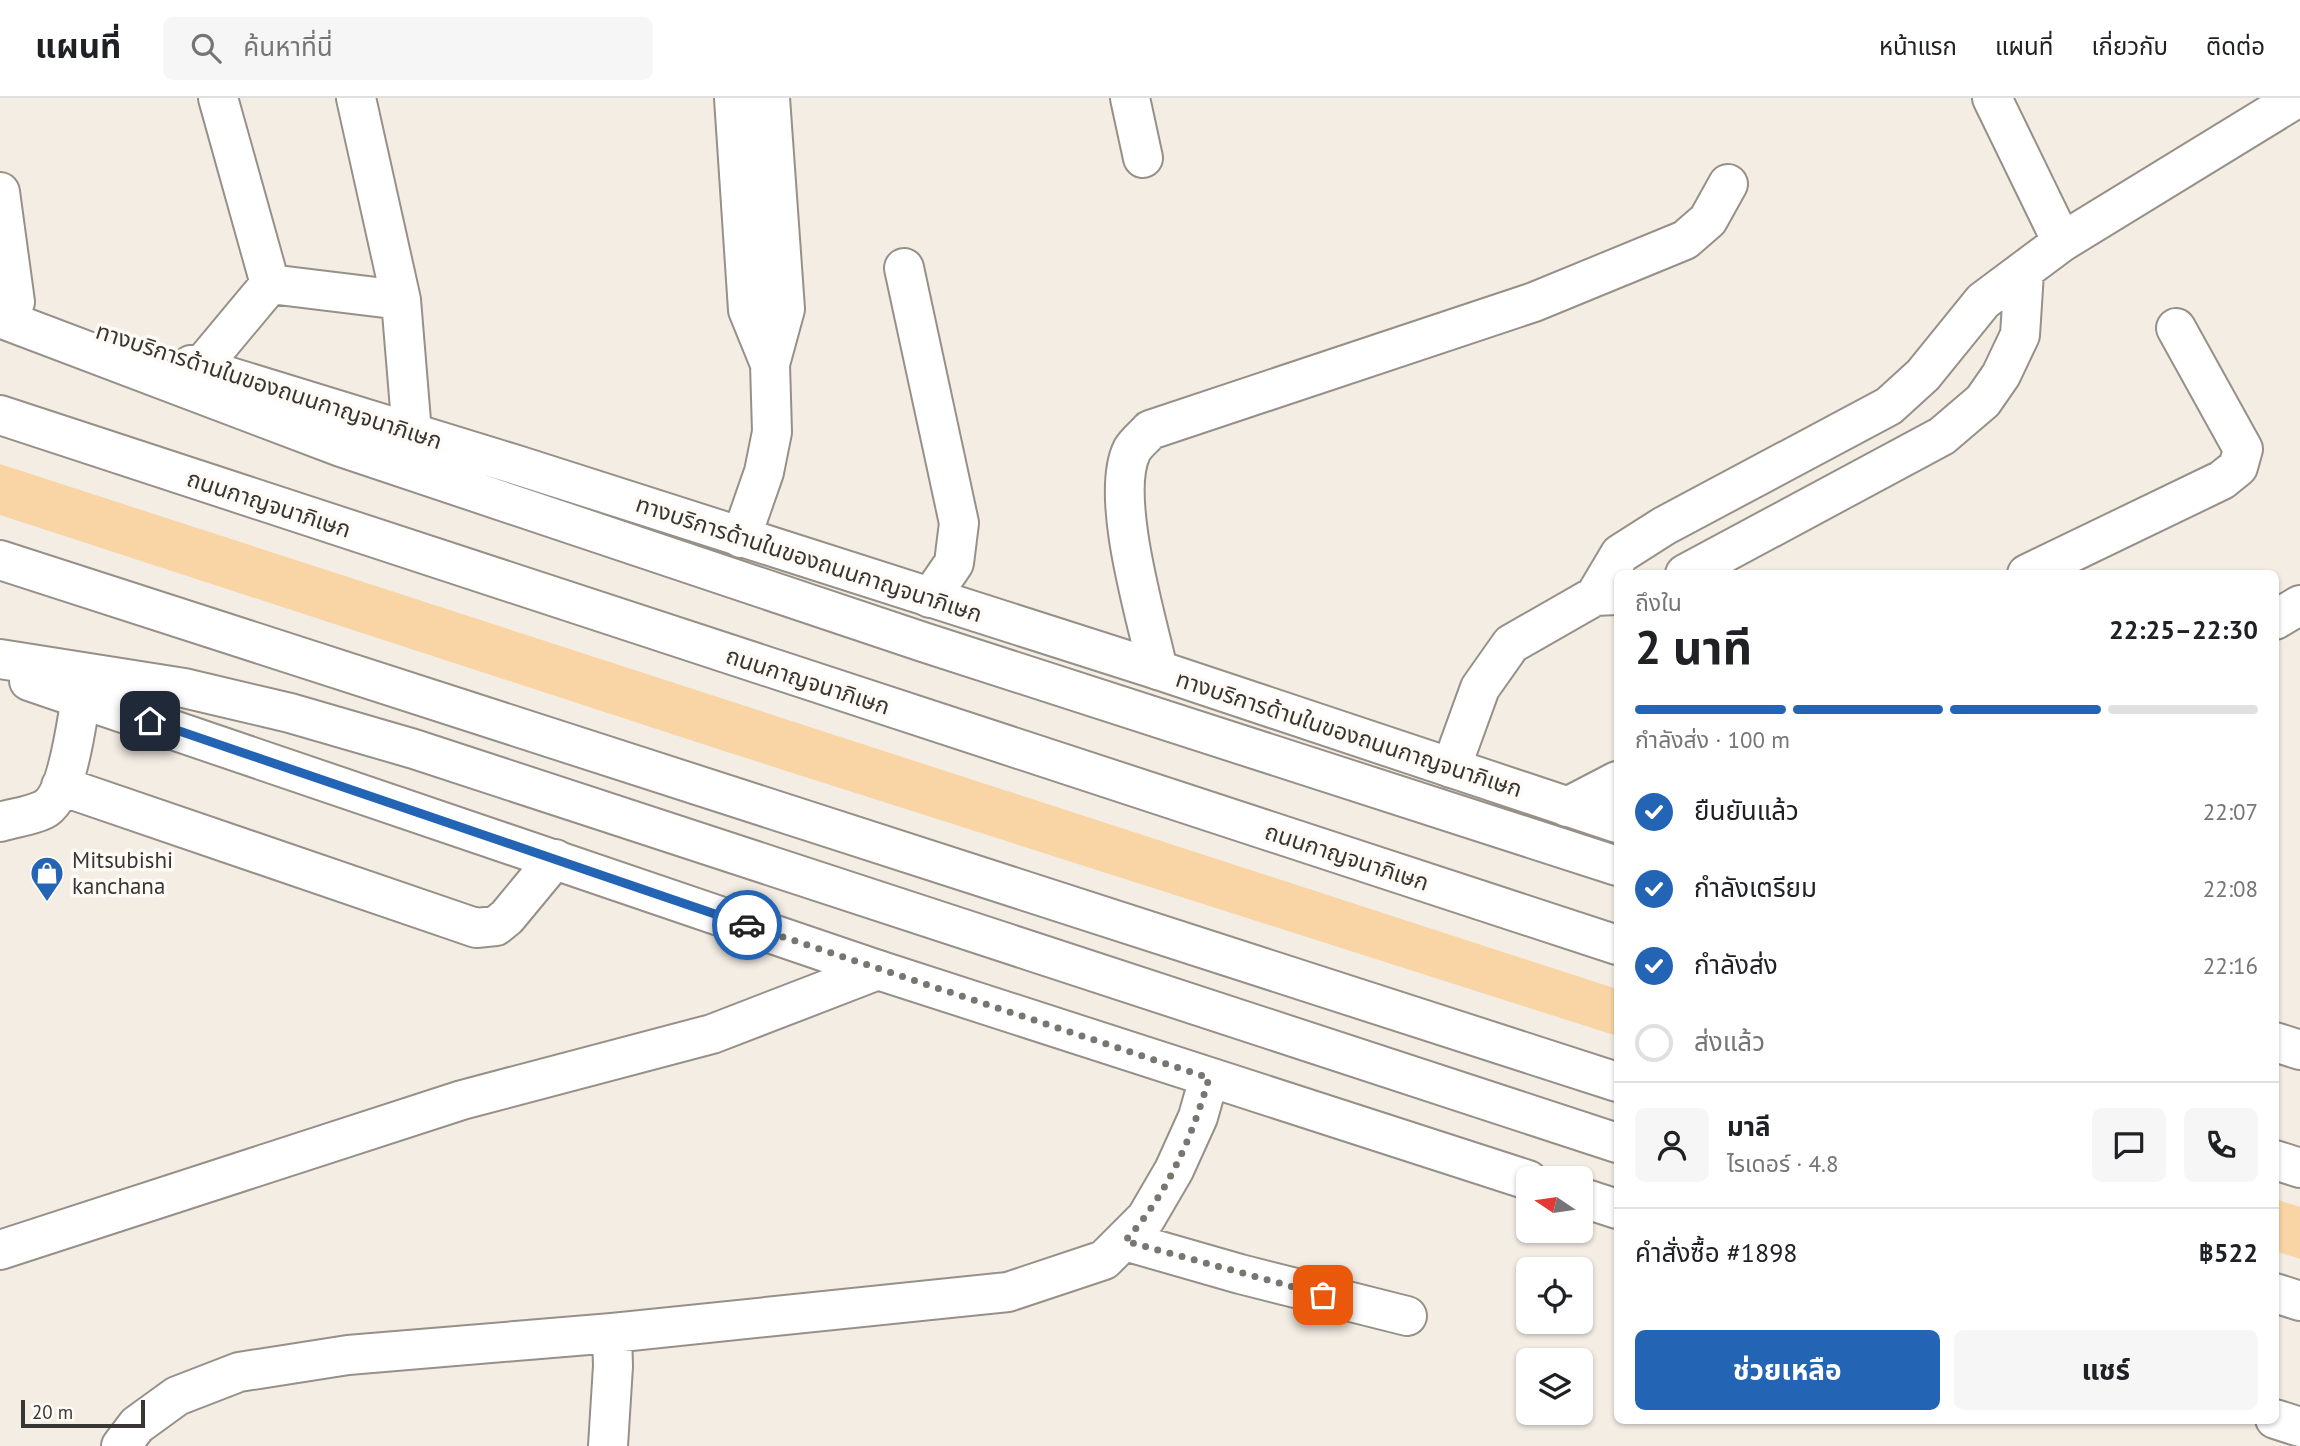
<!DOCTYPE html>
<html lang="th">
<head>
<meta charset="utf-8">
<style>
	body { margin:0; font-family:"PT Sans","Noto Sans Thai",sans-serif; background:#f6f6f6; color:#202124; height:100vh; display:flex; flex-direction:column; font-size:26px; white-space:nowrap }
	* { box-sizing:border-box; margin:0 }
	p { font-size:23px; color:#757577 }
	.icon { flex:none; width:38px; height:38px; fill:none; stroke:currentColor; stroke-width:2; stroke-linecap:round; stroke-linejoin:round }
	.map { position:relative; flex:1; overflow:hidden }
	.details { position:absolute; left:1614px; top:472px; width:665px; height:854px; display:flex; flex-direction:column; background:#fff; border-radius:10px; box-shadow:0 2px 5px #0004 }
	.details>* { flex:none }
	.needle { width:46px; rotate:283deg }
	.fabs { position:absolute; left:1516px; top:1068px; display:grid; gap:14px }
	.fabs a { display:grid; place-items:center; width:77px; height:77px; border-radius:10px; background:#fff; box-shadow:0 2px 5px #0004; font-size:35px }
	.scale { position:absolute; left:21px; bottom:18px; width:124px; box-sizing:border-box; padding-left:7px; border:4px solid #383633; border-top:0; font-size:19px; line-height:24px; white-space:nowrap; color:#383633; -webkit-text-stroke:5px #fefaf5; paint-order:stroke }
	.pin { position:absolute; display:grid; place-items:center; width:60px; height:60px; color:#fff; margin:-30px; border-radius:14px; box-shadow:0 4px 10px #0006 }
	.courier { position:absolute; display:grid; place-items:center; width:70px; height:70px; margin:-35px; border:5px solid #2364b5; border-radius:50%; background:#fff; color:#222; box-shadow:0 2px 9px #0007 }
	.overview em { font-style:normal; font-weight:700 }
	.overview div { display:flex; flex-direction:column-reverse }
	.overview { display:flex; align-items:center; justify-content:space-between; height:119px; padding:0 21px }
	h1 { font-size:46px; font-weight:700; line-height:52px }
	.bar { display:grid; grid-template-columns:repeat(4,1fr); gap:10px 7px; align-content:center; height:84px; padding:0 21px }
	.bar i { height:9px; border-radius:5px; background:#e0e0e0 }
	.bar .selected { background:#2364b5 }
	.bar p { grid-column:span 4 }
	.line { display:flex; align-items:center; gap:18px; padding:0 21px; border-top:2px solid #e0e0e0 }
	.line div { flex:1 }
	.round { display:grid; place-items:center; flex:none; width:74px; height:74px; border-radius:10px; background:#f6f6f6 }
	ol { padding:0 21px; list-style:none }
	li { display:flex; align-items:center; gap:21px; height:77px }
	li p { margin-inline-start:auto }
	li .icon { padding:7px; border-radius:50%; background:#2364b5; color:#fff; stroke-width:4 }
	li:last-child { color:#757577 }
	li i { width:38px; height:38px; border:4px solid #e0e0e0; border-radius:50% }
	.action { display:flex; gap:14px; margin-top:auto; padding:14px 21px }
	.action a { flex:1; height:80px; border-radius:10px; background:#2364b5; color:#fff; font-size:28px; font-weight:700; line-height:80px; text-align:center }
	.action a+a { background:#f6f6f6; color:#202124 }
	header { display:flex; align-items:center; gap:42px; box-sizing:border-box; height:98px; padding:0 35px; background:#fff; border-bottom:2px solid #e0e0e0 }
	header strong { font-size:33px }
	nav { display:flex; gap:38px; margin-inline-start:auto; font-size:24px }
	.search { width:490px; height:63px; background:#f6f6f6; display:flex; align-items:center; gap:18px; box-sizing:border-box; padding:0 24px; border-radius:10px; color:#757577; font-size:26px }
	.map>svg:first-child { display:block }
</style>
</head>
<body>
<header>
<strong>แผนที่</strong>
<div class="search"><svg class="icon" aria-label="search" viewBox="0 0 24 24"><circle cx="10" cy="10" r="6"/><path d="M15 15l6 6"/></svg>ค้นหาที่นี่</div>
<nav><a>หน้าแรก</a><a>แผนที่</a><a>เกี่ยวกับ</a><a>ติดต่อ</a></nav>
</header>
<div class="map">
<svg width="2300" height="1348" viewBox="0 0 2300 1348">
	<rect width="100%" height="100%" fill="#f3ede4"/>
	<path fill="#f9d5a5" d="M0 366 1617 891V938L724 653 0 417Z
		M2275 1101 2300 1109V1161L2275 1153Z"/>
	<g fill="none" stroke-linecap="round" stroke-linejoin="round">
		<defs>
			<path id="minor" d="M218 0 270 186
				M356 0 401 202
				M734 0 748 212 770 266
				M1130 0 1143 60
				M1992 0 2062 144
				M0 94 15 204
				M904 170 959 425 954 465 930 500
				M200 270 270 186 401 202 412 335
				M741 440 764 374 772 334 770 266 785 211 770 0
				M1685 476 1942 338 1983 303 2001 277 2020 237 2024 175
				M2027 476 2222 382 2238 369 2243 351 2176 230
				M1595 498 1620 456 1664 428 1889 308 1923 277 1983 203 2062 144 2297 0
				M2275 522 2300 507
				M1158 572C1147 522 1109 398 1132 352 1136 345 1145 338 1150 332L1534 204 1685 142 1708 122 1728 86
				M1451 670 1480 590 1511 546 1595 498 1617 497
				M61 688 476 830 496 828 507 819 555 761
				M1567 709 1617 683
				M0 724C14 720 30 718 43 712 68 700 76 627 81 600
				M1125 1143 1240 1176 1407 1218
				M0 1152 462 1002 712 936 878 872
				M121 1348 137 1327 177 1298 239 1274 348 1257 612 1235 1008 1194 1104 1162 1146 1120 1174 1072 1198 1019 1209 980
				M608 1348 613 1268 612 1235"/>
			<path id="major" d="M0 220 341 349 923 544 1617 768
				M191 267 520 368 1158 572 1617 725
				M0 561 184 590 290 615 414 651 1617 1045
				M29 583 878 872 1528 1082
				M2275 944 2300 952
				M1580 1099 1617 1111
				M2275 1321 2300 1329"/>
			<path id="highway" d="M0 317 1617 847
				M0 462 1617 984
				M2275 1062 2300 1070
				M2275 1195 2300 1203"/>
		</defs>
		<use href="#minor" stroke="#969088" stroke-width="42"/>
		<use href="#major" stroke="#969088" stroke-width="42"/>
		<use href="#highway" stroke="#969088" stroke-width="42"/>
		<use href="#minor" stroke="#fff" stroke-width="38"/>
		<use href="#major" stroke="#fff" stroke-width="38"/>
		<use href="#highway" stroke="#fff" stroke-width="38"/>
	</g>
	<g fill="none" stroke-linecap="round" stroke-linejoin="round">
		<path stroke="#797671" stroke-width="7" stroke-dasharray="0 12.6" d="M747 827 1209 980C1192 1040 1167 1097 1125 1143L1323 1197"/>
		<path stroke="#2364b5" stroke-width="9" d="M150 623 747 827"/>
	</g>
	<defs>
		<symbol id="shop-pin" viewBox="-11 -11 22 30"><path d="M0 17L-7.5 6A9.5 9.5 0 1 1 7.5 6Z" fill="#2364b5" stroke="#fefaf5"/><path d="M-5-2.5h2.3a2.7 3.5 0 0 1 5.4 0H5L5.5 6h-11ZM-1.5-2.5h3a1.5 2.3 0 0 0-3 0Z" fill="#fff"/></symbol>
	</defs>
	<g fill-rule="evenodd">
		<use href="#shop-pin" x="28" y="756" width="38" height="52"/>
	</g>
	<g text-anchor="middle" stroke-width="7" stroke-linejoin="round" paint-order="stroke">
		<g font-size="23" fill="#383633" stroke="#fefaf5">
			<text transform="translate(269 288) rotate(18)" y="8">ทางบริการด้านในของถนนกาญจนาภิเษก</text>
			<text transform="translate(269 406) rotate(18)" y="8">ถนนกาญจนาภิเษก</text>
			<text transform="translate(809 461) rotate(18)" y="8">ทางบริการด้านในของถนนกาญจนาภิเษก</text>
			<text transform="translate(808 583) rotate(18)" y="8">ถนนกาญจนาภิเษก</text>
			<text transform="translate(1349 636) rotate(18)" y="8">ทางบริการด้านในของถนนกาญจนาภิเษก</text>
			<text transform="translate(1347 759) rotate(18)" y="8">ถนนกาญจนาภิเษก</text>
		</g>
		<g font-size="23" fill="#383633" stroke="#fefaf5" text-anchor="start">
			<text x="72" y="770">Mitsubishi<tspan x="72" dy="26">kanchana</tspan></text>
		</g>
	</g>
</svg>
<div class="fabs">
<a><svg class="needle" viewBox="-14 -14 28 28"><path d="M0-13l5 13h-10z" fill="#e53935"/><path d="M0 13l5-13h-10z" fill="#757577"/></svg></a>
<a><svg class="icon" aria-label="locate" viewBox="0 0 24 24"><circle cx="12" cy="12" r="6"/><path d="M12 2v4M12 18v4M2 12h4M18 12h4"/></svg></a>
<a><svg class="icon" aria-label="layers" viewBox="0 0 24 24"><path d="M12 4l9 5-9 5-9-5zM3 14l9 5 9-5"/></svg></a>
</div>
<div class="scale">20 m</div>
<div class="pin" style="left:1323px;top:1197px;background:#ea580c"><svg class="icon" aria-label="bag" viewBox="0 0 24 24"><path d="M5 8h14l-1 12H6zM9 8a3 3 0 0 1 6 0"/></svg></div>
<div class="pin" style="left:150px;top:623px;background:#1f2937"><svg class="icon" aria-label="home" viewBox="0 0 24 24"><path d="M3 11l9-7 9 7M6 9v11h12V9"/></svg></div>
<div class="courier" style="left:747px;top:827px"><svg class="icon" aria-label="car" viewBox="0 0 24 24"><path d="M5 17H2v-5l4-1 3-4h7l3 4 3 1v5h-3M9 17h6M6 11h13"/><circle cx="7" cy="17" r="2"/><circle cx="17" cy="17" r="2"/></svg></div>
<section class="details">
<div class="overview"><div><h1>2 นาที</h1><p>ถึงใน</p></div><em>22:25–22:30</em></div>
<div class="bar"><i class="selected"></i><i class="selected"></i><i class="selected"></i><i></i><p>กำลังส่ง · 100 m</p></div>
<ol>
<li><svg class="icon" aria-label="check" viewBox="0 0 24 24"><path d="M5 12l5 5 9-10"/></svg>ยืนยันแล้ว<p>22:07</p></li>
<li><svg class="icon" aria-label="check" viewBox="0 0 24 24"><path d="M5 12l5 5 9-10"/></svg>กำลังเตรียม<p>22:08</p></li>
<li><svg class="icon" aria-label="check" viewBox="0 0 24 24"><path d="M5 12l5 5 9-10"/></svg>กำลังส่ง<p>22:16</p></li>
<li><i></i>ส่งแล้ว</li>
</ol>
<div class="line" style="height:126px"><a class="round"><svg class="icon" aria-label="person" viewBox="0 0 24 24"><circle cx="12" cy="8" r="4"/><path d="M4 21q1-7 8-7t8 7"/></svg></a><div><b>มาลี</b><p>ไรเดอร์ · 4.8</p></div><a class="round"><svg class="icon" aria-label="chat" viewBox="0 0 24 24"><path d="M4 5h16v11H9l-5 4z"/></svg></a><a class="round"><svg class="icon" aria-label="phone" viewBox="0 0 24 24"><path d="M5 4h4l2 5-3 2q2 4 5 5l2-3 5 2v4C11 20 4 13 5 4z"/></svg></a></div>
<div class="line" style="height:91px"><div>คำสั่งซื้อ #1898</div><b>฿522</b></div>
<div class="action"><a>ช่วยเหลือ</a><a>แชร์</a></div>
</section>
</div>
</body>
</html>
